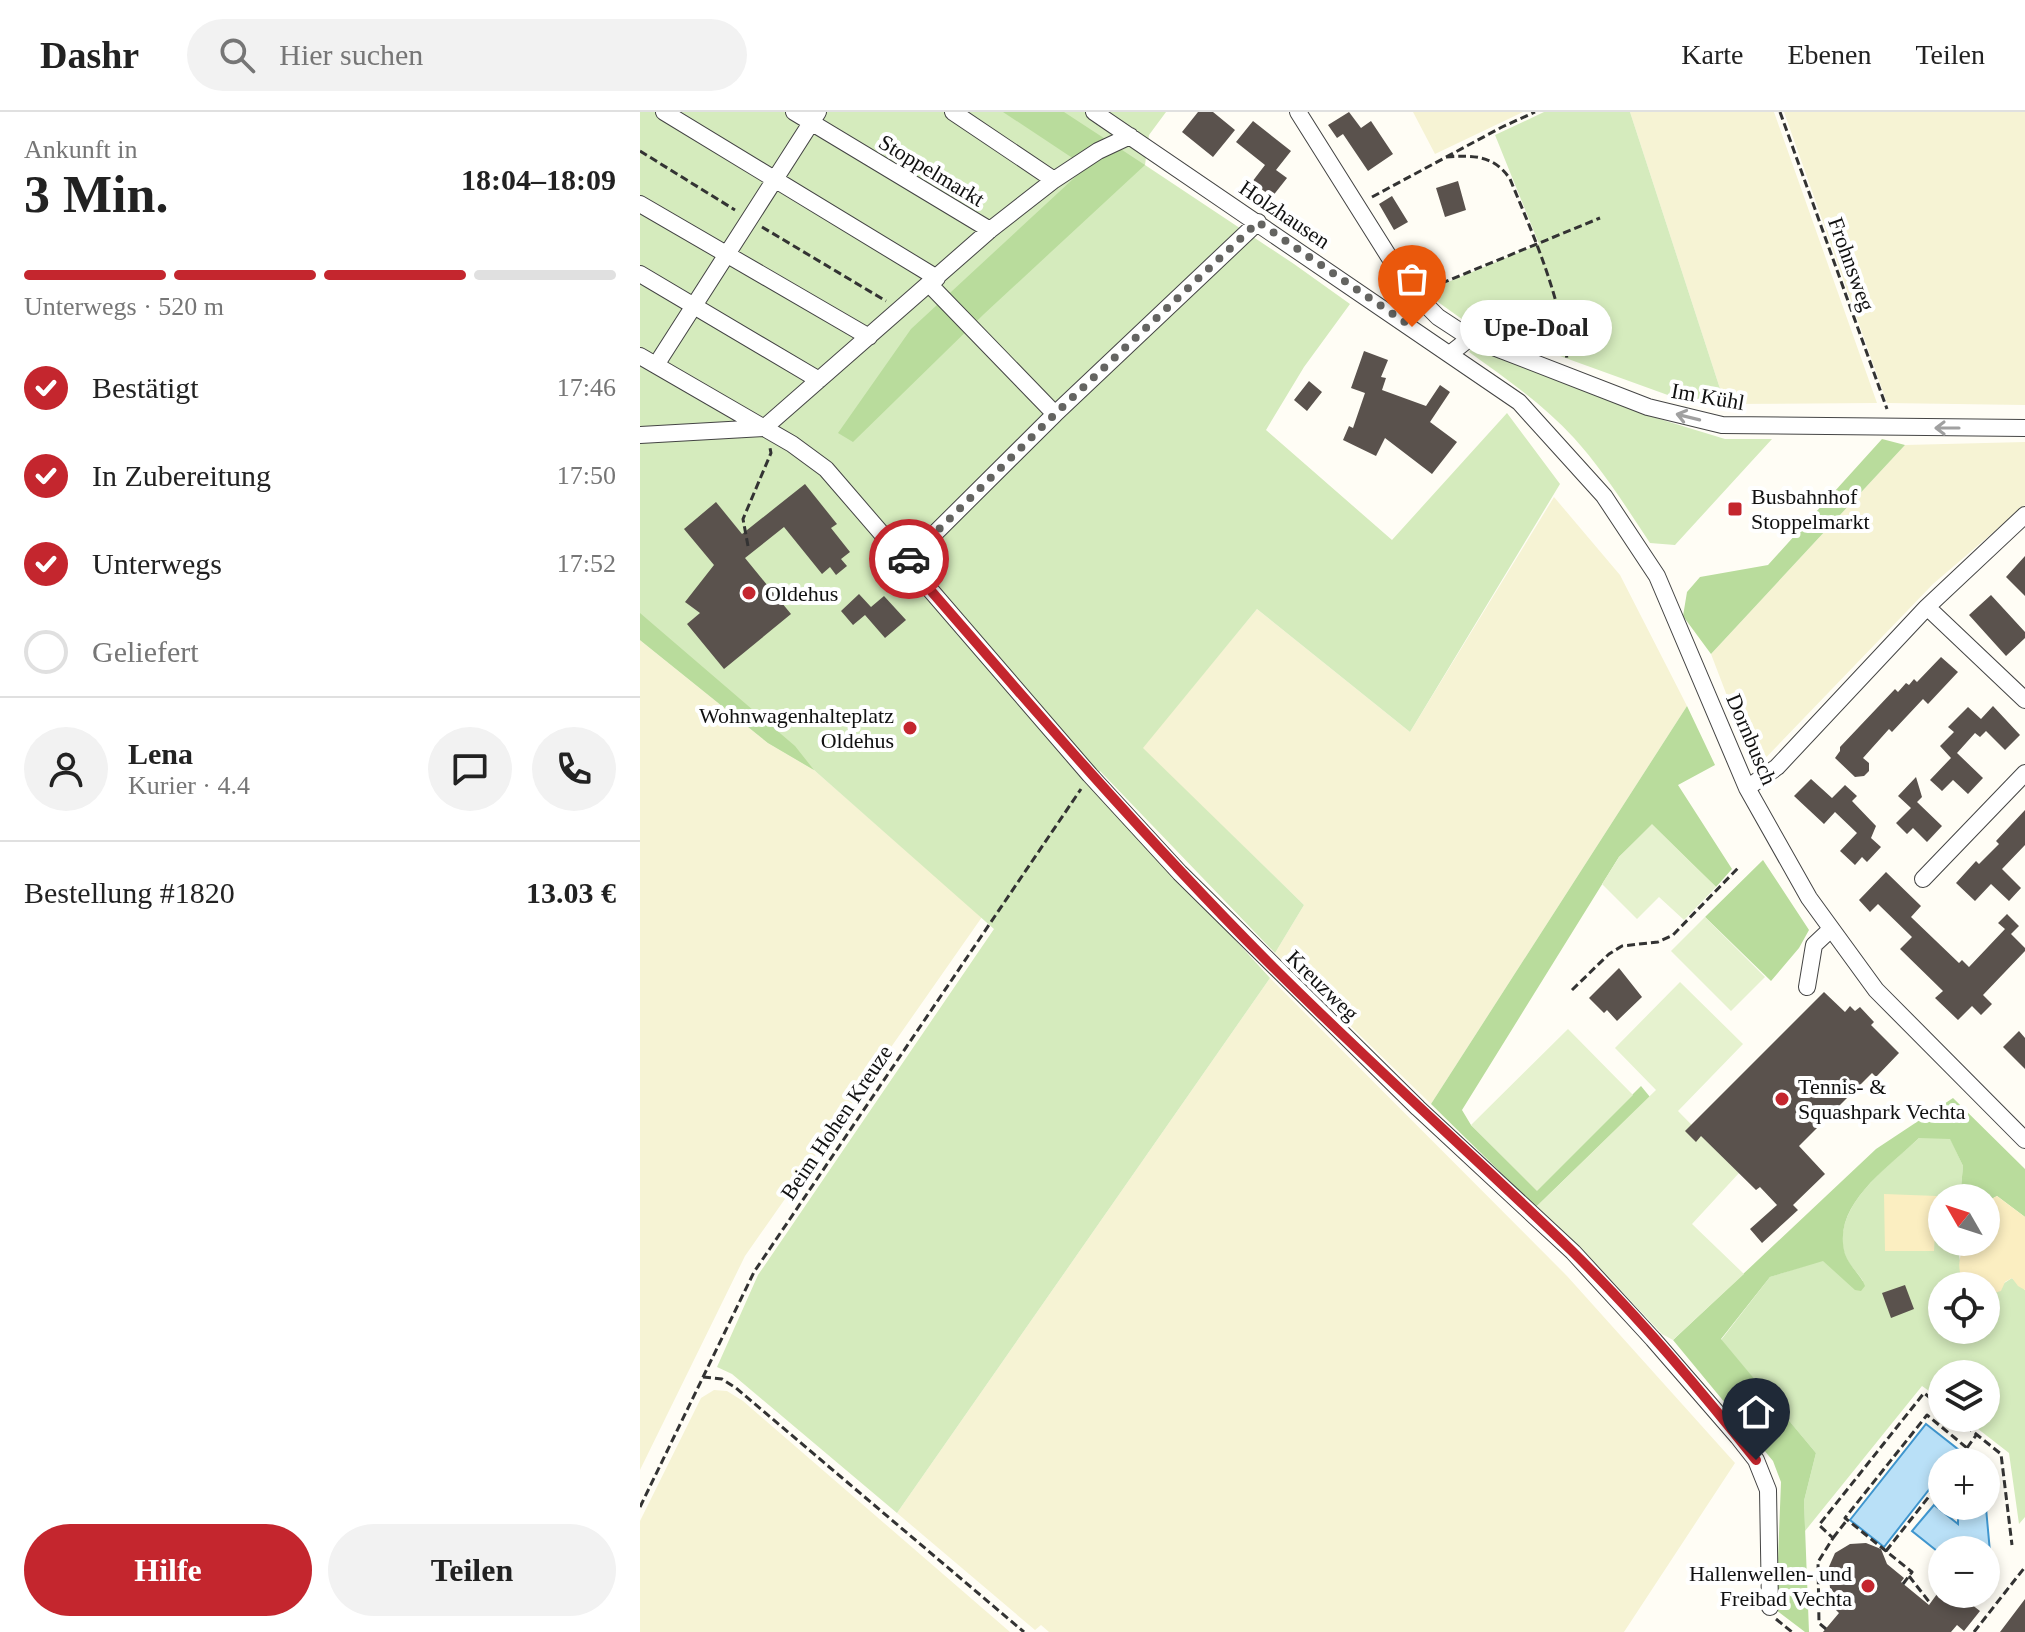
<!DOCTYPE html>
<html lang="de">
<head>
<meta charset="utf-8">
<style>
	body { margin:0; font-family:"Times New Roman",serif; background:#f2f2f2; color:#222; height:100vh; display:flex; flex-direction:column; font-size:30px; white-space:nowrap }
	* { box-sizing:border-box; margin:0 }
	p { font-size:26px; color:#767676 }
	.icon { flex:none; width:44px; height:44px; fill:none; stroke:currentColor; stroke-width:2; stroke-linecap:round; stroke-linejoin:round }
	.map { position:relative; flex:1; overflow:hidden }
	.panel { display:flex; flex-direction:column; background:#fff; width:640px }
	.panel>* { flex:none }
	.needle { width:52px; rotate:309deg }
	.buttons { position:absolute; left:1288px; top:1072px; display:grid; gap:16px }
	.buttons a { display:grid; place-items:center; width:72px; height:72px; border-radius:50%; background:#fff; box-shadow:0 4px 12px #0003; font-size:40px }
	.pin { position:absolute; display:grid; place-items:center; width:68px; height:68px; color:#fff; margin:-82px -34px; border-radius:50% 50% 50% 0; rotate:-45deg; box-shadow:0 0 8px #0007 }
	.pin .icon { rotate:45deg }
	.courier { position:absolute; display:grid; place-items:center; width:80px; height:80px; margin:-40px; border:6px solid #c4262e; border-radius:50%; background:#fff; color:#222; box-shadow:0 2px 10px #0007 }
	.bubble { position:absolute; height:56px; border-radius:28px; background:#fff; box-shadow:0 4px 12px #0003; font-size:26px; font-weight:800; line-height:56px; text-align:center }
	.head em { font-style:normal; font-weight:800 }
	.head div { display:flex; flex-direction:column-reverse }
	.head { display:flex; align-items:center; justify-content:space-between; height:136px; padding:0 24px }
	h1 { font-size:52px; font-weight:800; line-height:60px }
	.bar { display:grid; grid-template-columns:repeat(4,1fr); gap:12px 8px; align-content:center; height:96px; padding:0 24px }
	.bar i { height:10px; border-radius:6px; background:#e0e0e0 }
	.bar .on { background:#c4262e }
	.bar p { grid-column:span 4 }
	.line { display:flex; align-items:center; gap:20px; padding:0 24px; border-top:2px solid #e0e0e0 }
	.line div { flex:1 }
	.round { display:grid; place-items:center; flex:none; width:84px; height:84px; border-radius:42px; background:#f2f2f2 }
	ol { padding:0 24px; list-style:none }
	li { display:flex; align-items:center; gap:24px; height:88px }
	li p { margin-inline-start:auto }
	li .icon { padding:8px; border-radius:50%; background:#c4262e; color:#fff; stroke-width:4 }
	li:last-child { color:#767676 }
	li i { width:44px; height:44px; border:4px solid #e0e0e0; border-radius:50% }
	.primary-button { display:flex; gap:16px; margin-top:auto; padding:16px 24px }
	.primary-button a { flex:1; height:92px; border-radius:48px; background:#c4262e; color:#fff; font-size:32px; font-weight:800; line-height:92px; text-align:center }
	.primary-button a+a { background:#f2f2f2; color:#222 }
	header { display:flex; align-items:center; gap:48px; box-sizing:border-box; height:112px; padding:0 40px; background:#fff; border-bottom:2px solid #e0e0e0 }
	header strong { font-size:38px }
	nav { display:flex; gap:44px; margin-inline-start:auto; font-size:28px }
	.search { width:560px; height:72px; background:#f2f2f2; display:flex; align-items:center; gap:20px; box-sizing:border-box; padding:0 28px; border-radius:44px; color:#767676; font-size:30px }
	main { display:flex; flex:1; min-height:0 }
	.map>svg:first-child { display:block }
</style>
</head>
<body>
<header>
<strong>Dashr</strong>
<div class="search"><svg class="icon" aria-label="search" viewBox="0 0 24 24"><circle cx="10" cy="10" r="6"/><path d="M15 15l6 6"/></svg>Hier suchen</div>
<nav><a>Karte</a><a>Ebenen</a><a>Teilen</a></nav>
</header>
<main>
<section class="panel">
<div class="head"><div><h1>3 Min.</h1><p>Ankunft in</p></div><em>18:04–18:09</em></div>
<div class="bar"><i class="on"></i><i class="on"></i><i class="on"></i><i></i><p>Unterwegs · 520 m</p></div>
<ol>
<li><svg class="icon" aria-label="check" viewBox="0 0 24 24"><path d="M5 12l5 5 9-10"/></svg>Bestätigt<p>17:46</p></li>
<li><svg class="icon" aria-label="check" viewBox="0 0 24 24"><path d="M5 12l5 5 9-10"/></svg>In Zubereitung<p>17:50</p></li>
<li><svg class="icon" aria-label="check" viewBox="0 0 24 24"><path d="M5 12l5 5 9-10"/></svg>Unterwegs<p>17:52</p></li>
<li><i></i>Geliefert</li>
</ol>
<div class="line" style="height:144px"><a class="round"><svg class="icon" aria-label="person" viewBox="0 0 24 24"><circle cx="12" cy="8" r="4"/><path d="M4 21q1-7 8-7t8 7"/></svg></a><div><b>Lena</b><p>Kurier · 4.4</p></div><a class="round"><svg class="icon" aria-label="chat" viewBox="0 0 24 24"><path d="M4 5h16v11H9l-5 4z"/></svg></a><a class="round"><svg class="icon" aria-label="phone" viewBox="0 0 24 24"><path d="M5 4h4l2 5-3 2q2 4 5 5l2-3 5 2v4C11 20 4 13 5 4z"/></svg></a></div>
<div class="line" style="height:104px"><div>Bestellung #1820</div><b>13.03 €</b></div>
<div class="primary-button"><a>Hilfe</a><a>Teilen</a></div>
</section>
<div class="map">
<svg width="1385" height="1520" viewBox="0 0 1385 1520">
	<rect width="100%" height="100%" fill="#fffdf5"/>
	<path fill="#f6f3d4" d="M773 0H883L795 42Z
		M990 0H1134L1237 291 1085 292Z
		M1144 0H1385V293L1247 291Z
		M1385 330V393L1293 472 1115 657 1071 542 1265 333Z
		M914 385 980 463 1047 594 791 992 635 841 664 793 502 636 617 497 770 620Z
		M0 528 128 631 174 658 342 805 105 1144 0 1358Z
		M630 866 927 1164 1095 1351 984 1520H409L401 1513 395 1518 257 1401Z
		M74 1278 87 1279 103 1289 370 1520H0V1409L61 1286Z"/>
	<path fill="#d5ebbd" d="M0 0H526L509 23 505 53 654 152 710 192 664 255 626 318 752 428 867 301 920 372 770 620 617 497 503 636 664 793 635 841 460 659 453 672 630 866 257 1401 92 1262 77 1255 118 1163 354 817 174 658 128 631 0 528Z
		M904 0H990L1085 292 1036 286 826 210 784 180 899 132 855 23Z
		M834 233 1013 305 1085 327H1132L1035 433 1010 431C986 395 963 358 934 326 903 292 865 266 829 240Z
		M1279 1026H1310L1323 1054 1320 1086H1302V1130H1324L1319 1144 1325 1171 1328 1174H1302V1218H1346V1183L1372 1166 1385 1178V1405L1379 1412 1369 1341 1324 1306H1346V1262H1302V1288L1282 1274 1165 1419 1164 1389 1176 1341 1081 1228 1130 1165 1183 1148 1196 1159 1223 1169C1218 1161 1208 1152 1205 1143 1190 1095 1248 1055 1279 1026Z"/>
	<path fill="#b9dc9c" d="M363 0H424L505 53 344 202 213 330 198 321 271 217 446 55Z
		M1242 327 1265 333 1071 542 1043 504 1047 480 1060 465 1128 453Z
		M0 501 155 634 174 658 128 631 0 528Z
		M1047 594 1075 653 1038 673 1092 757 1076 775 1012 713 979 745 822 998 831 1013 897 1078 1001 974 1010 985 896 1095 791 992Z
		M1123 748 1169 818 1159 836 1131 869 1065 805Z
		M1313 986 1385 1057V1105L1357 1084 1346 1090V1086H1320L1323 1054 1310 1027 1279 1026C1248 1056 1191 1093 1205 1142 1209 1154 1221 1163 1225 1174L1221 1179 1215 1178 1183 1149 1130 1165 1081 1227 1176 1341 1164 1389 1169 1520H1165L1136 1498 1141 1370 1133 1349 1033 1228 1236 1037Z"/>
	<path fill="#fbeec1" d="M1244 1082 1297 1084 1294 1139H1245Z
		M1357 1084 1385 1105V1178L1378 1174 1372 1166 1365 1170 1361 1179 1347 1183 1346 1174H1328C1314 1158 1320 1148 1324 1130H1346V1090Z"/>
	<path fill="#e6f2cf" d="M1012 712 1076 775 1044 808 1019 785 997 807 962 772 979 745Z
		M1065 805 1125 865 1091 899 1031 839Z
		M1040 870 1103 932 1038 999 1099 1061 1052 1112 1104 1162 1033 1228 1022 1222 935 1130 896 1095 1016 978 975 936Z
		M928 917 993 983 897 1079 831 1013Z"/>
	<path fill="#b9e0f7" stroke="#3f96cf" stroke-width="2" d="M1286 1312 1319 1338 1310 1350H1302V1361L1244 1435 1210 1408Z
		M1294 1393 1318 1412V1398L1346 1396 1350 1440 1302 1438V1443L1272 1419Z"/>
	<path fill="#5a524d" d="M558 0H573L595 18 573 45 542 20Z
		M709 0 721 16 731 9 753 42 728 59 703 22 697 26 688 13Z
		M613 9 651 39 636 58 647 66 632 85 612 70 625 53 596 30Z
		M818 69 826 98 805 105 796 76Z
		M752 84 768 110 754 118 739 92Z
		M724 239 748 248 741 265 746 266 742 278 786 294 800 273 810 280 790 310 817 330 792 362 745 326 736 344 703 328 709 314 713 316 725 281 711 276Z
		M669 269 682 280 667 299 654 288Z
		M165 372 197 412 191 416 210 440 201 447 207 454 196 463 190 455 182 462 144 415 105 446 151 502 84 557 47 512 60 501 45 490 74 453 44 417 76 390 102 422Z
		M1385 444V484L1366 465Z
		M219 482 231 495 244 484 266 508 245 526 225 503 213 513 201 499Z
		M1351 483 1385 520V526L1366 544 1329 503Z
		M1301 545 1318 560 1288 592 1283 587 1252 620 1249 617 1223 646 1229 651V659L1224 664 1215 665 1195 646 1200 639V635L1255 577 1258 580 1266 571 1269 573 1274 567 1277 570Z
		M1353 594 1380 623 1365 638 1346 619 1340 625 1335 621 1317 641 1343 666 1328 682 1313 668 1302 679 1290 668 1311 646 1300 634 1314 620 1308 615 1328 595 1341 607Z
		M1276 665 1282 685 1277 690 1302 714 1287 730 1273 716 1267 722 1256 711 1271 696 1258 684Z
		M1171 667 1192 686 1205 673 1217 684 1212 689 1236 714 1231 726 1241 735 1227 750 1222 745 1215 753 1200 739 1217 721 1195 700 1184 712 1154 684Z
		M1385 698V733L1362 757 1381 776 1369 789 1351 772 1335 789 1316 771 1336 749 1339 752 1359 732 1356 729Z
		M1246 760 1281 794 1271 805 1319 851 1322 848 1329 855 1365 817 1358 811 1367 802 1379 814 1371 822 1385 836V839L1343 883 1352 892 1341 903 1332 894 1318 908 1295 886 1303 879 1260 837 1272 825 1238 792 1230 800 1219 788Z
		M979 856 1002 885 977 909 967 898 964 901 949 886Z
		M1184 880 1205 900 1210 894 1215 899 1220 895 1234 910 1231 913 1259 941 1236 965 1232 961 1159 1034 1185 1062 1153 1093 1158 1098 1122 1131 1110 1117 1137 1093 1120 1075 1116 1078 1061 1024 1056 1030 1045 1019Z
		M1379 919 1385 926V957L1363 935Z
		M1265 1173 1274 1197 1251 1206 1242 1181Z
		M1226 1431 1241 1437 1247 1452 1264 1466 1261 1470 1289 1493 1297 1482H1318L1340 1499 1324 1519 1317 1513 1311 1520H1183L1199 1501 1194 1496 1200 1488 1190 1476 1188 1457 1195 1441 1210 1432Z
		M1385 1487V1520H1360Z"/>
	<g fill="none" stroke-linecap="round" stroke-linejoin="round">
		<defs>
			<path id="minor" d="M24 0 297 166
				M154 0 350 118
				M313 0 414 68
				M454 0 879 290 964 384 1017 464 1107 676 1169 786 1236 878 1385 1028
				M658 0 768 175 752 202
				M0 92 229 225
				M0 162 179 268
				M290 173 415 302
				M768 175 798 205 830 226
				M811 241 830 226 1008 295 1082 313 1385 316
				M0 244 152 332 186 357 450 663 540 761 778 996 933 1140 1013 1227 1098 1325 1116 1348 1128 1378 1130 1495
				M16 253 178 0
				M0 323 124 316 350 118 414 68 458 39 490 24
				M266 450 415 302 618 110
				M1287 495 1385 588
				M1107 676 1137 655 1287 495 1385 403
				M1283 767 1385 661
				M1167 875 1174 833 1191 817"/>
		</defs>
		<use href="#minor" stroke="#444" stroke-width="18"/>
		<path stroke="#333" stroke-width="3" stroke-dasharray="8 4" stroke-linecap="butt" d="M1140 0 1247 297
			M0 39 95 98
			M806 45C833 43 854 43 870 67 894 125 921 185 927 248
			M732 85 862 15 895 0
			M122 115 246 189
			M790 176 960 106
			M108 434 103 407 131 341 130 336
			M932 878 969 842 982 834 1018 830 1033 823 1098 756
			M63 1265 82 1267 96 1276 384 1520
			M1316 1306 1361 1342 1372 1433
			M1327 1336 1337 1322
			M0 1395 114 1160 441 677
			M1193 1426 1207 1408
			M1246 1439 1302 1368
			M1269 1464 1290 1491
			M1263 1472 1272 1460 1205 1406 1287 1303 1327 1336 1316 1350
			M1136 1507 1152 1520
			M1186 1517 1179 1511 1178 1450 1193 1426 1179 1413 1284 1281 1302 1295
			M1334 1520 1385 1455"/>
		<use href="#minor" stroke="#fff" stroke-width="16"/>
	</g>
	<defs><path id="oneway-shaft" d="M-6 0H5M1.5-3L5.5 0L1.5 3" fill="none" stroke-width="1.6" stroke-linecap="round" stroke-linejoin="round" transform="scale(2)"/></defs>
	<g stroke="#a0a0a0">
		<use href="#oneway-shaft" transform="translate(1048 305) rotate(-166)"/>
		<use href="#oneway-shaft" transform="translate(1307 316) rotate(-180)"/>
	</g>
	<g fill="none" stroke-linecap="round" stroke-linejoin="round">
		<path stroke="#646461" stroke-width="8" stroke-dasharray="0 14.4" d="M269 447 415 302 618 110 772 215"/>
		<path stroke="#c4262e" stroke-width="10" d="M269 447 266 450C383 585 499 720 625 847 724 947 830 1040 931 1138 997 1203 1059 1276 1116 1348"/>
	</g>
	<g fill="#c4262e" stroke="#fff" stroke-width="3">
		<rect x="1087" y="389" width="16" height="16" rx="4"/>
		<circle cx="109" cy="481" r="8"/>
		<circle cx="270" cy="616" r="8"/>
		<circle cx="1142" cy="987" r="8"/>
		<circle cx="1228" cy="1474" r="8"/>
	</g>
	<g text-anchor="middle" stroke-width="8" stroke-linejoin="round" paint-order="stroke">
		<g font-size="22" fill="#111" stroke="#fff">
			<text transform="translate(292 58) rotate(31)" y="8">Stoppelmarkt</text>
			<text transform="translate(645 102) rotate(34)" y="8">Holzhausen</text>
			<text transform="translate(1212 152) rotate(70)" y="8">Frohnsweg</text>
			<text transform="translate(1068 284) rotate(10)" y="8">Im Kühl</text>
			<text transform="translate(1112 627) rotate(67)" y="8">Dornbusch</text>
			<text transform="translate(683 873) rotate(44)" y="8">Kreuzweg</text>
			<text transform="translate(196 1010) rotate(-56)" y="8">Beim Hohen Kreuze</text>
		</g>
		<g font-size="22" fill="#111" stroke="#fff" text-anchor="start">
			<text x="1111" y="392">Busbahnhof<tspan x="1111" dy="25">Stoppelmarkt</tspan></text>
			<text x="125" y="489">Oldehus</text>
			<text x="254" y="611" text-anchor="end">Wohnwagenhalteplatz<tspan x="254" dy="25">Oldehus</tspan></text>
			<text x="1158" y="982">Tennis- &amp;<tspan x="1158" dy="25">Squashpark Vechta</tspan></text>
			<text x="1212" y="1469" text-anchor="end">Hallenwellen- und<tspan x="1212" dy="25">Freibad Vechta</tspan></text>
		</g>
	</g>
</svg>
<div class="buttons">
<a><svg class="needle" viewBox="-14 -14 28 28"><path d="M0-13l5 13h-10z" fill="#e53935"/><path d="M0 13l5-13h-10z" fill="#767676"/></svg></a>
<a><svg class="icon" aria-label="locate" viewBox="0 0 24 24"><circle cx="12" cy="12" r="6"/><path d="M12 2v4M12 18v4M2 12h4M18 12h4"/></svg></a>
<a><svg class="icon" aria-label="layers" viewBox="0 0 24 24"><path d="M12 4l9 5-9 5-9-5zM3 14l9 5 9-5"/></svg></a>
<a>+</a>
<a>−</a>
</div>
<div class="pin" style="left:772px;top:215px;background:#ea580c"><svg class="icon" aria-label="bag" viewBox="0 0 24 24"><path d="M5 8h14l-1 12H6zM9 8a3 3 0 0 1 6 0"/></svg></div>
<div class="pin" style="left:1116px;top:1348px;background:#1f2937"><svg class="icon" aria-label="home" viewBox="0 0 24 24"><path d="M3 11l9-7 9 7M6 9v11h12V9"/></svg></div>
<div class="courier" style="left:269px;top:447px"><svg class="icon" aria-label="car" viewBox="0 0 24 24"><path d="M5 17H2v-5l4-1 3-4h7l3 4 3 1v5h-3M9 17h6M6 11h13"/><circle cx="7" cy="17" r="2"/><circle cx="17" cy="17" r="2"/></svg></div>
<div class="bubble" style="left:820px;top:188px;width:152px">Upe-Doal</div>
</div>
</main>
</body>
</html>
